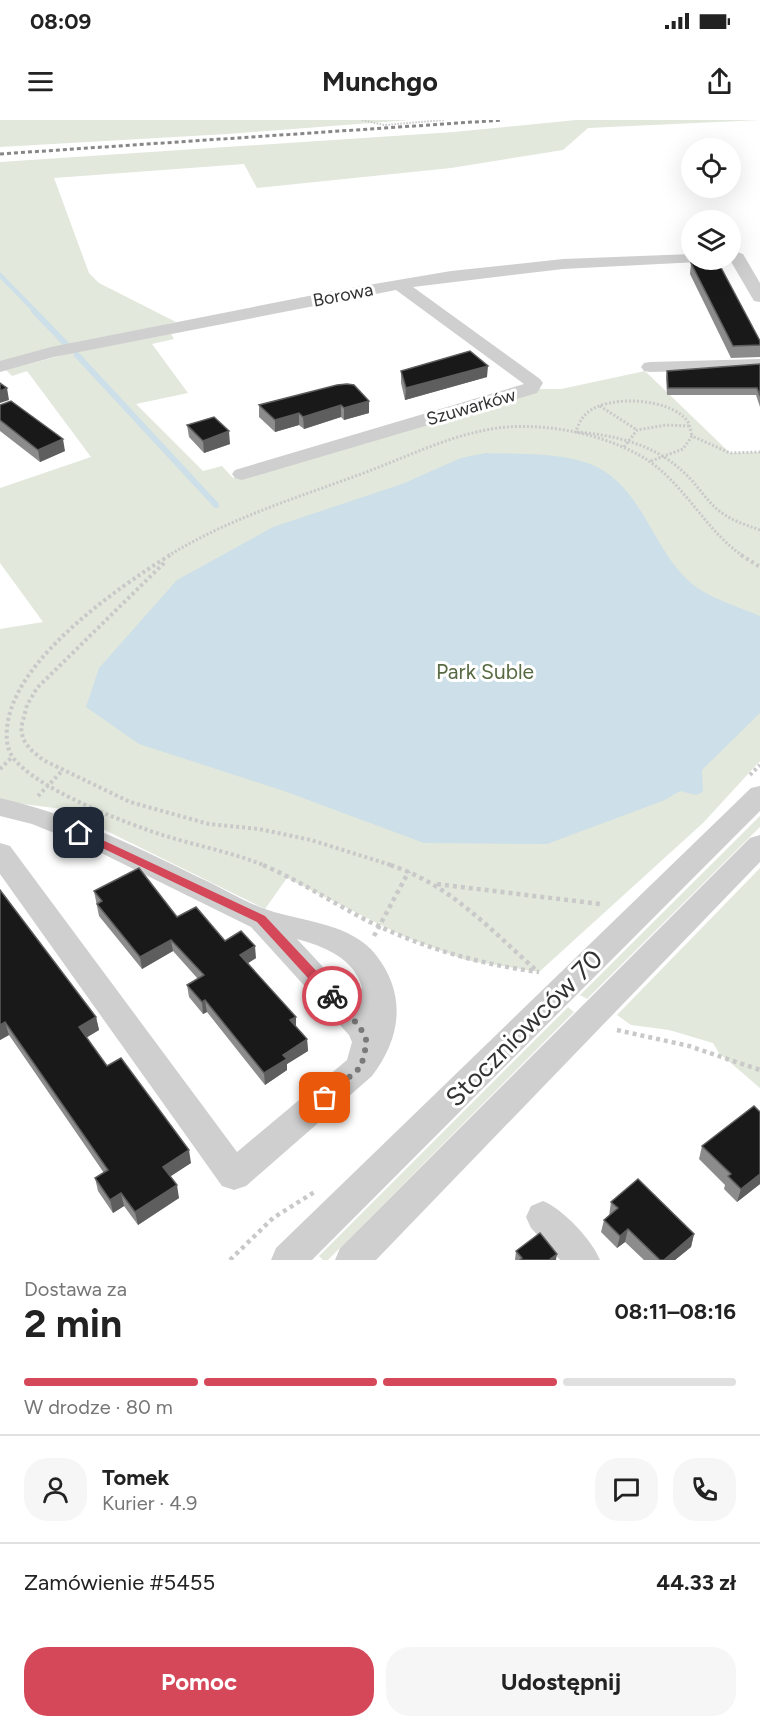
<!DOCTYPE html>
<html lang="pl">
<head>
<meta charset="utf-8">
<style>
	body { margin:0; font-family:Figtree,sans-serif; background:#f6f6f6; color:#222; height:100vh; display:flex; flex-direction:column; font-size:22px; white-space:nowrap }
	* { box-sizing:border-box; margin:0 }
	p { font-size:20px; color:#767676 }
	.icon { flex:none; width:33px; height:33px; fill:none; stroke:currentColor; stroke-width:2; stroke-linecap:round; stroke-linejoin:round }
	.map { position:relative; height:1140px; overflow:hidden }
	.details { display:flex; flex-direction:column; background:#fff; flex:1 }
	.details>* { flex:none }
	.fabs { position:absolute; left:681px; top:18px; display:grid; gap:12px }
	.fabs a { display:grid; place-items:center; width:60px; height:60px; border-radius:50%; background:#fff; box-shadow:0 6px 24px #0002; font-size:30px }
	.pin { position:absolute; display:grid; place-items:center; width:51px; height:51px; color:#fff; margin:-26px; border-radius:12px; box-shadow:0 3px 9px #0006 }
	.courier { position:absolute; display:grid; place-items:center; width:60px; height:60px; margin:-30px; border:4px solid #d54859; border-radius:50%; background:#fff; color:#222; box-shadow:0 2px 8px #0007 }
	.headline em { font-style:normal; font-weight:700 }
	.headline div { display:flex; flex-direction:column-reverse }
	.headline { display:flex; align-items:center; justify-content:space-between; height:102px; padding:0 24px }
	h1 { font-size:39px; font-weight:700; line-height:45px }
	.bar { display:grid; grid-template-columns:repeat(4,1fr); gap:9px 6px; align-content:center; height:72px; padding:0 24px }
	.bar i { height:8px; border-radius:4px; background:#e0e0e0 }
	.bar .selected { background:#d54859 }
	.bar p { grid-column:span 4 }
	.line { display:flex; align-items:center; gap:15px; padding:0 24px; border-top:2px solid #e0e0e0 }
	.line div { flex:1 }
	.round { display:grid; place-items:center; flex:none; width:63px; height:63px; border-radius:24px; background:#f6f6f6 }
	.button { display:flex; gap:12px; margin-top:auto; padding:12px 24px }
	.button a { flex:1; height:69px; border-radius:24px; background:#d54859; color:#fff; font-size:24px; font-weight:700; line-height:69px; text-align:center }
	.button a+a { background:#f6f6f6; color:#222 }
	.status { display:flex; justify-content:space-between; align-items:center; height:42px; padding:0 30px; background:#fff; direction:ltr }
	.status svg { height:16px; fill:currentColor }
	header { display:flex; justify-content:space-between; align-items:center; height:78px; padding:0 24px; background:#fff; font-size:27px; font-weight:700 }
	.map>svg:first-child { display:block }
</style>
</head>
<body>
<div class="status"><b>08:09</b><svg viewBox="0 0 49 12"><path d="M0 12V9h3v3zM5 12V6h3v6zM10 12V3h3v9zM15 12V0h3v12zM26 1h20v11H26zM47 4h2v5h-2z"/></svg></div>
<header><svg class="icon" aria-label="menu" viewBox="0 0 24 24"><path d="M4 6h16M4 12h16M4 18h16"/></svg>Munchgo<svg class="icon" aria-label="share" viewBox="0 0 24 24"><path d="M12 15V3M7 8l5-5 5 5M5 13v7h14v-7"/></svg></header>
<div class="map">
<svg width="760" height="1140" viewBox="0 0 760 1140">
	<rect width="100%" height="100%" fill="#fff"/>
	<path fill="#e2e8dc" d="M0 0H410L227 14 0 27Z
		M576 0H760L588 8 563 30 451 48 257 68 244 44 54 58 89 153 99 163 176 202 0 244V42L454 12Z
		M171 214 174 219 152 224 188 273 136 284 203 351 222 346 233 358 531 269H561L645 251 730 333 760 332V641L703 703 539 852 466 840 405 817 287 758 265 789 62 689 0 681V509L43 502 0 443V368L91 337 27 251 12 256 6 250 67 234Z
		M760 696V707L587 879 580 875Z
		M760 748V968L719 933 713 923 669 910 631 905 617 895Z
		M568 887 574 892 328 1140H323L319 1136Z"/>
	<path fill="#cddfe8" d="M486 333C520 334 570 332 599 348 644 373 653 429 690 462 708 478 737 486 760 496V593L702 650 703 672 696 675 680 671 665 680 547 724 424 723 284 671 139 624 86 587 99 548 177 460 273 407 402 364 461 338Z"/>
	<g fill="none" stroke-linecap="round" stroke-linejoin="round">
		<path stroke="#cddfe8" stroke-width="4.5" d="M0 155 36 192"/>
		<path stroke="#cddfe8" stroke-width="6" d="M34 191 66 224
			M77 235 216 385"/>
		<path stroke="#c9c9c9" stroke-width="2" stroke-dasharray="1.5 1.5" stroke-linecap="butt" d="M362 0 384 5 444 0"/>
		<path stroke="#c9c9c9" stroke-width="3" stroke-dasharray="2 2" stroke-linecap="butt" d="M600 286 637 310
			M577 312C614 315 652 324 680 349 695 361 704 378 718 390 730 400 746 405 760 410
			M575 313C578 306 581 298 587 293 608 274 672 278 688 302 690 306 691 312 692 316
			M624 327 637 310 666 305 689 306
			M651 341 683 329 692 316 730 333 760 332
			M168 436C231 397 300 377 369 351 414 334 459 311 507 307 551 304 601 314 639 335 683 359 703 409 743 436"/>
		<path stroke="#c9c9c9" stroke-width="4" stroke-dasharray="3 3" stroke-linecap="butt" d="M170 435C116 469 13 540 7 608 6 619 7 630 14 639 38 668 109 696 145 709 185 724 227 730 266 746
			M741 435 760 447
			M164 443 37 568 27 585 21 608 23 619 30 629 43 640 130 682 209 704 259 709 311 720 394 746
			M0 649 12 637
			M750 655 760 645
			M38 676 62 651"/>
		<path stroke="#c9c9c9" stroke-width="4.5" stroke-dasharray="4 4" stroke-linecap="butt" d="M263 745C298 760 330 781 364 799 420 827 477 844 539 852
			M390 745C450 764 492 811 538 852
			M437 764 600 784
			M374 816 409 751
			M617 910 689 926 760 950
			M230 1140 273 1098 316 1071"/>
		<path fill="#cfcfcf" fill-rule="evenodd" d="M737 132 743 134 760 163V182L754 181 730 140 731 134Z
			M692 134V140H700L698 142 563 149 413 167 540 259 543 263 537 273 242 360 235 358 232 354 235 350 524 264 396 170 54 237 0 252V241L51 227 339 170 451 151 563 139Z
			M760 239V249L650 252 644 251 641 247 644 243 650 242Z
			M760 666V691L312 1140H271L276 1128 751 668Z
			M0 678C70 694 133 725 198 757 221 767 244 782 268 790 303 802 351 803 376 835 407 875 401 918 372 956L246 1066 234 1070 222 1066 0 754V723L10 726 237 1032 347 940 352 922 349 915 251 807 91 728 32 704 0 696ZM297 819C324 826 355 839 362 868L350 876Z
			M760 715V742L376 1140H335L340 1128 750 718Z
			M543 1081C563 1089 592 1120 600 1140H560L531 1108 526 1097 531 1086Z"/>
		<path stroke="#878787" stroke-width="3" stroke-dasharray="4 3" stroke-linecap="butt" d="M0 34 503 0"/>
	</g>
	<path fill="#8c8c8c" d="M691 143 760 221V237L731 238 690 154Z
		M760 244V287L756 275H667L666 258 667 251Z
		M401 251 487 257 405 280 401 263Z
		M337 265 369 293 344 300 341 297 304 309 299 305 275 312 259 297V285Z
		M0 285 65 331 40 342 0 311Z
		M187 305 230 324 204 333 189 317Z
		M0 770 96 897 99 910 86 918 107 946 191 1043 170 1056 179 1078 138 1105 124 1086 113 1093 98 1071 95 1058 104 1053 9 915 0 920Z
		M94 771 177 797 256 838 248 843 296 907 307 919 308 931 287 944V950L265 965 207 892 203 894 189 877 187 865 198 859 173 831 142 849 99 796Z
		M760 992V1064L737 1082 724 1069 725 1065 699 1039 702 1026Z
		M611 1082 694 1114 691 1127 675 1140H644L625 1122 617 1128 601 1112 604 1100 609 1096Z
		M516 1131 556 1140H515Z"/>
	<path fill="#5e5e5e" d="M488 246 487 257 405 280 406 268Z
		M7 268 9 280 0 283V271Z
		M369 281V293L344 300V288Z
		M341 285V297L304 309 303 297Z
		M299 293V305L275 312V300Z
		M229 311 230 324 204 333 203 321Z
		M63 319 65 331 40 342 38 330Z
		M171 820 173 831 142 849 140 837Z
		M255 826 256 838 242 847 240 835Z
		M205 880 207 892 203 894 202 882Z
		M96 897 99 910 82 920 79 907Z
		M296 897V908L290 900Z
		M5 902 9 915 0 920V905Z
		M307 919 308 931 287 944V950L265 965 264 953 283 935Z
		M189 1030 191 1043 165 1060 163 1047Z
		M760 1054V1064L737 1082 741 1069Z
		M177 1065 179 1078 138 1105 135 1092Z
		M121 1073 124 1086 113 1093 110 1080Z
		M628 1109 625 1122 617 1128 620 1116Z
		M694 1114 691 1127 675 1140H664Z
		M557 1134 556 1140H549Z"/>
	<path fill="#191919" stroke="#5e5e5e" stroke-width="1.5" d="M718 142 760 221V225L733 226 691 143Z
		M470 231 488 246 406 268 401 251Z
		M760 244V276L757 268H668L667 251Z
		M0 263 7 268 0 271Z
		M347 264 354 265 369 281 344 288 341 285 303 297 299 293 275 300 259 285 337 265Z
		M11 281 63 319 38 330 0 300V285Z
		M214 297 229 311 203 321 187 305Z
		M139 748 177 797 196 787 225 821 241 811 255 826 240 835 296 897 290 900 307 919 283 935 287 939 264 953 205 880 202 882 187 865 204 855 171 820 140 837 97 784 102 781 94 771Z
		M0 770 96 897 79 907 107 946 121 938 189 1030 163 1047 177 1065 135 1092 121 1073 110 1080 95 1058 108 1050 5 902 0 905Z
		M754 986 760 992V1054L741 1069 728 1056 731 1054 702 1026Z
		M638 1059 694 1114 664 1140H660L628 1109 620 1116 604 1100 618 1088 611 1082Z
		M540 1113 557 1134 549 1140H520L522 1138 516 1131Z"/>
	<path fill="#d54859" d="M79 709 265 796 336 872V879H327L257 802 75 715 74 713Z"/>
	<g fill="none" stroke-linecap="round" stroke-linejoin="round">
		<path stroke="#7a7a7a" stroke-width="6" stroke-dasharray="0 10.8" d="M325 978 361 947 367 922 360 907 332 876"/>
	</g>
	<g text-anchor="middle" stroke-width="6" stroke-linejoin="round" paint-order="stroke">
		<g font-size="18" fill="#323232" stroke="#fff">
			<text transform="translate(343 175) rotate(-11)" y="6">Borowa</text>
			<text transform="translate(471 287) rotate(-16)" y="6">Szuwarków</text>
		</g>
		<g font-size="21" fill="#576a43" stroke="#fff">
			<text x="485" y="559">Park Suble</text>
		</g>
		<g font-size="26" fill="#323232" stroke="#fff">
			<text transform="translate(524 908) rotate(-45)" y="9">Stoczniowców 70</text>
		</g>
	</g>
</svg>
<div class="fabs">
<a><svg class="icon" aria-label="locate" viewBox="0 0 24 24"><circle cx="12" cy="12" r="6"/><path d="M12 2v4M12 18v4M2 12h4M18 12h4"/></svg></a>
<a><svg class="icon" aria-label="layers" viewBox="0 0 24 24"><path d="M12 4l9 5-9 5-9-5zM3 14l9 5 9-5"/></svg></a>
</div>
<div class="pin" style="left:325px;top:978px;background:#ea580c"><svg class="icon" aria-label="bag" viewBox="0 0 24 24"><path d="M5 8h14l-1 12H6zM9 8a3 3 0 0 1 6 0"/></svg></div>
<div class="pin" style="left:79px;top:713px;background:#1f2937"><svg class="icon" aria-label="home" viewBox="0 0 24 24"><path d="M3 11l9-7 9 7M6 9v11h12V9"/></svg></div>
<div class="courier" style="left:332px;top:876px"><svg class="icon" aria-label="bike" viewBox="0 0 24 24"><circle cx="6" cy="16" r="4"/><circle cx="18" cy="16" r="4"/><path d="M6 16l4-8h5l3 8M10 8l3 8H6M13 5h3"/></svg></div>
</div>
<section class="details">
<div class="headline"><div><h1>2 min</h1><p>Dostawa za</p></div><em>08:11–08:16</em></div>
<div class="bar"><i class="selected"></i><i class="selected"></i><i class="selected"></i><i></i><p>W drodze · 80 m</p></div>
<div class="line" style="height:108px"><a class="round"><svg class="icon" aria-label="person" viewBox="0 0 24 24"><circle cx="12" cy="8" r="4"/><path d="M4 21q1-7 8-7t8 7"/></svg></a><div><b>Tomek</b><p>Kurier · 4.9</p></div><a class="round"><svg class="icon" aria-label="chat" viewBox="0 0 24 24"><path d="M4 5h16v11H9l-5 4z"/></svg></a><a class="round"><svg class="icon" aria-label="phone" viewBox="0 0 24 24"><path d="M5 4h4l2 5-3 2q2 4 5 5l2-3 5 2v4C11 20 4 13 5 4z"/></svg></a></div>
<div class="line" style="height:78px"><div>Zamówienie #5455</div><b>44.33 zł</b></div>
<div class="button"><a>Pomoc</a><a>Udostępnij</a></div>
</section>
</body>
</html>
